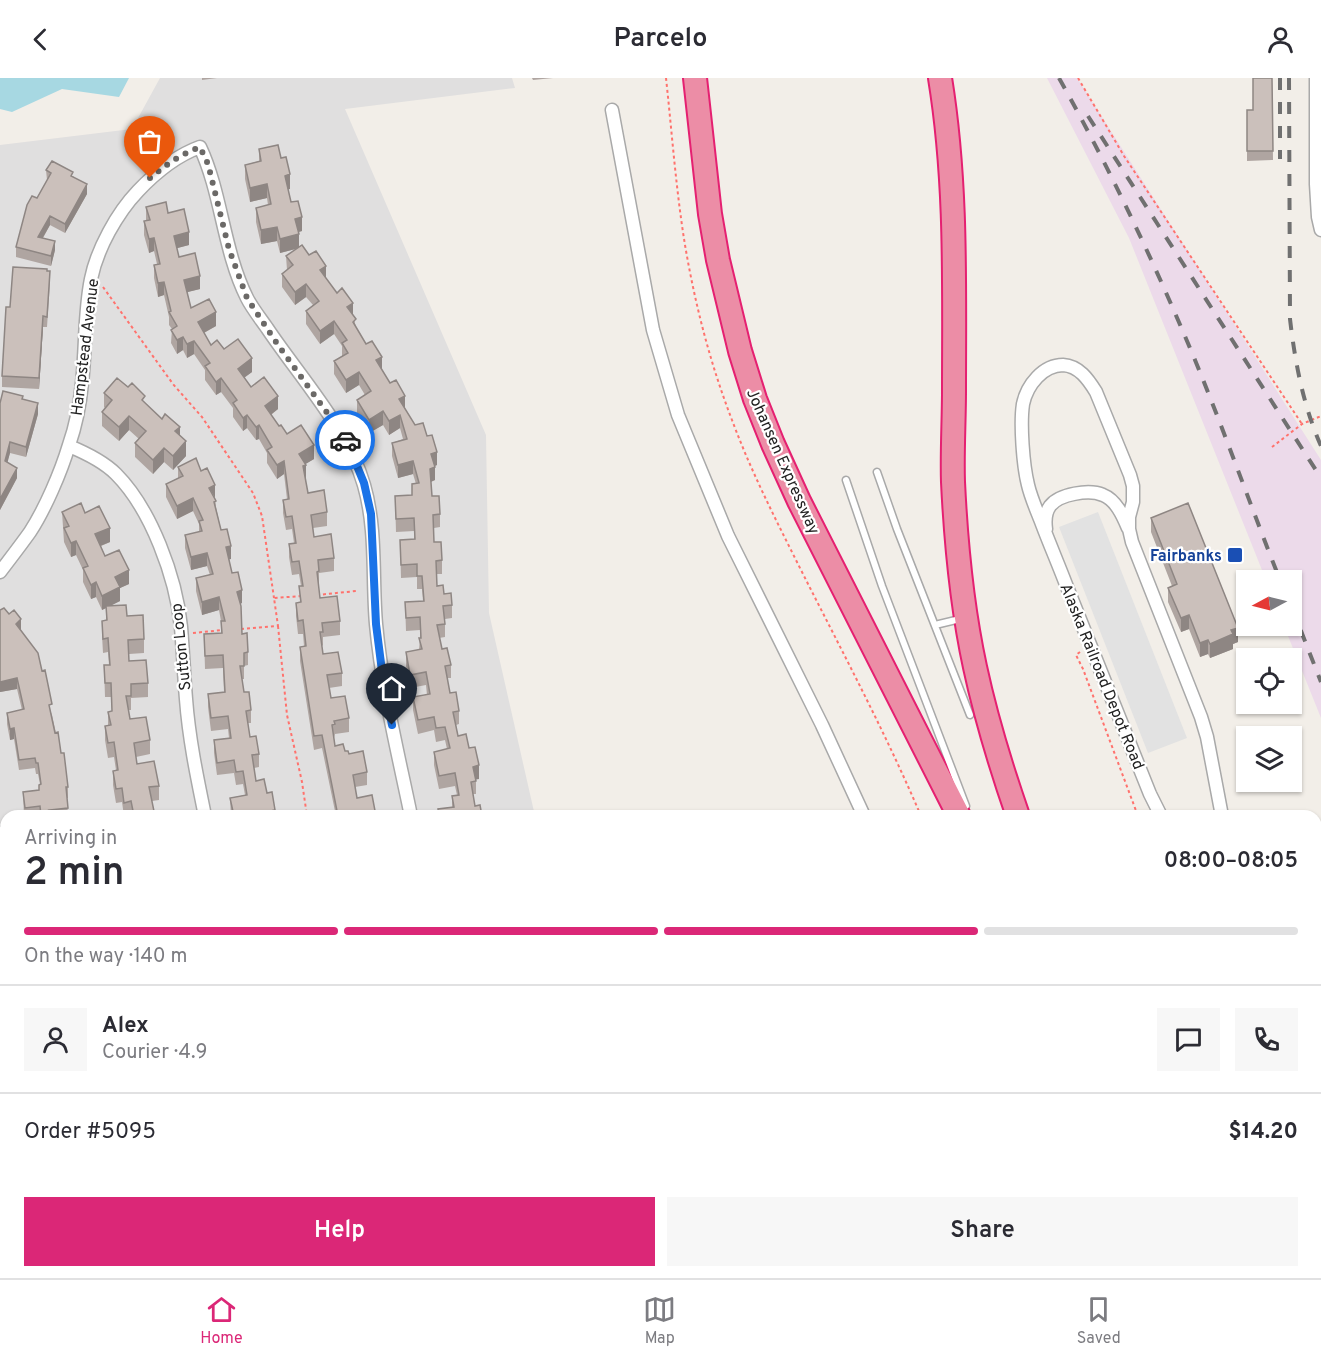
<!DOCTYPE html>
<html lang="en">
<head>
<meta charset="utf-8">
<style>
	body { margin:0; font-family:Overpass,sans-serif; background:#f7f7f7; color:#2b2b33; height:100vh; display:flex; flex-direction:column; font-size:22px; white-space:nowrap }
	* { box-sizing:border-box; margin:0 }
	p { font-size:20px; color:#7c7c81 }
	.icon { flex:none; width:33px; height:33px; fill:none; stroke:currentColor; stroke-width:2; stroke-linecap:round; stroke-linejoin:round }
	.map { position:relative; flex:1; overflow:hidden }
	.sheet { position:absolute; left:0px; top:732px; width:1322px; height:468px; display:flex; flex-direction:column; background:#fff; border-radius:18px 18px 0 0; box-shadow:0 2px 4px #0004 }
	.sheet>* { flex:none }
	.needle { width:39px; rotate:263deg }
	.tools { position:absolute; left:1236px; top:492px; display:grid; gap:12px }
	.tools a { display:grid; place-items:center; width:66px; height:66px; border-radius:0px; background:#fff; box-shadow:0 2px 4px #0004; font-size:30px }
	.pin { position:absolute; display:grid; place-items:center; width:51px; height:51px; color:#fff; margin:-62px -26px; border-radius:50% 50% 50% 0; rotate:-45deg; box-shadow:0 0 6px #0007 }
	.pin .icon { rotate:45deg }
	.courier { position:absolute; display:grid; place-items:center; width:60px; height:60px; margin:-30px; border:4px solid #1a73e8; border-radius:50%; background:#fff; color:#222; box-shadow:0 2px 8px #0007 }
	.summary em { font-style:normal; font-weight:600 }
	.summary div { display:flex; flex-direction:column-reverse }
	.summary { display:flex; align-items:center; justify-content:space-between; height:102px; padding:0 24px }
	h1 { font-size:39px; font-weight:600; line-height:45px }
	.bar { display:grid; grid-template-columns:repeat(4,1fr); gap:9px 6px; align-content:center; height:72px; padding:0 24px }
	.bar i { height:8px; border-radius:4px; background:#e1e1e2 }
	.bar .current { background:#db2777 }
	.bar p { grid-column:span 4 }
	.line { display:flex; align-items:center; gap:15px; padding:0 24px; border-top:2px solid #e1e1e2 }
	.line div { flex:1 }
	.round { display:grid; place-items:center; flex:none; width:63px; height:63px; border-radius:0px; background:#f7f7f7 }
	.action { display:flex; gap:12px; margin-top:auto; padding:12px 24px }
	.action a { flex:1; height:69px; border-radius:0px; background:#db2777; color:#fff; font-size:24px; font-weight:600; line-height:69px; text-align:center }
	.action a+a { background:#f7f7f7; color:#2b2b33 }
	header { display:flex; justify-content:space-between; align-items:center; height:78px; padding:0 24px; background:#fff; font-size:27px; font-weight:600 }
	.menu { display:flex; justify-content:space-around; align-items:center; height:84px; border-top:2px solid #e1e1e2; background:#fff; font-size:16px; color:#7c7c81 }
	.menu a { display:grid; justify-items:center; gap:3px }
	.menu .current { color:#db2777 }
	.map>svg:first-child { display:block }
</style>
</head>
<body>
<header><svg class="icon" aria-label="back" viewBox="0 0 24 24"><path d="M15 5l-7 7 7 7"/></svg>Parcelo<svg class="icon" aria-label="person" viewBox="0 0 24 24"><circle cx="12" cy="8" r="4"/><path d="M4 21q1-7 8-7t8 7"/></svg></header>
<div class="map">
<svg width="1321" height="1200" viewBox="0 0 1321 1200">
	<rect width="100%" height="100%" fill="#f2eee8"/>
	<path fill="#e0dfdf" d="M160 0H512L515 10 345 31 486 357 489 535 535 738H6V869H0V67L132 51Z"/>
	<path fill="#ecdaea" d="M1047 0H1077L1321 382V640L1284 548H1292V502H1266L1129 160Z"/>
	<path fill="#fffde5" d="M0 1106 6 1107V1194H233L243 1200H0Z"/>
	<path fill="#e2e2e2" d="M1098 434 1187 660 1148 675 1059 449Z"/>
	<path fill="#a7d8e2" d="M0 0H129L119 19 62 11 12 34 0 31Z"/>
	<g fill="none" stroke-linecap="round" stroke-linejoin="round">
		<defs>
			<path id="lane" d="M877 394 897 451 970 637
				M846 402 882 508 966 728
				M935 547 960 541
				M589 1194 602 1200
				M483 1200 487 1194
				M538 1200 542 1194
				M709 1200 712 1194
				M968 1200 972 1194"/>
			<path id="street" d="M1316 0V106L1318 139 1321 152
				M612 32 653 252 678 337 728 458 822 647 864 738
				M69 368C86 375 103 383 116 396 151 431 176 499 181 549 183 573 184 597 186 621 189 661 197 699 205 738
				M1046 451C1045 444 1045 435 1050 428 1059 416 1089 411 1103 417 1116 422 1123 438 1128 450
				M0 494C10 481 20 468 30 454 45 431 61 394 69 367 76 347 80 326 82 305 86 270 84 235 91 201 97 171 117 135 138 113 156 94 175 78 200 69 222 116 223 172 247 220 252 230 260 240 267 250 299 298 348 351 364 407 377 452 372 500 376 546 382 611 398 675 411 738
				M1161 738 1150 716C1123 647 1095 578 1067 509 1059 488 1050 467 1042 446 1037 433 1031 420 1028 407 1023 387 1020 346 1023 326 1027 307 1043 287 1063 287 1079 288 1088 301 1096 314L1130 397 1133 408V424L1129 439V451L1132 464 1201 639 1207 659 1222 738
				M0 755 6 791
				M1316 1077 1321 1102
				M1045 1194 1046 1200
				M343 1200 347 1194"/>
			<path id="secondary" d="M0 1106 6 1107
				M234 1194 245 1200"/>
			<path id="highway" d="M695 0 710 136 718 182 740 273 755 321 773 366 799 423 959 738
				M940 0C957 104 954 208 954 313 954 343 952 374 953 404 956 466 962 529 975 589 986 640 1001 689 1018 738
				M1142 1194 1145 1200
				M1186 1194 1188 1200"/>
		</defs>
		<use href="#lane" stroke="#a9a9a9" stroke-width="9"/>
		<use href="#street" stroke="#a9a9a9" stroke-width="15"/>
		<use href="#secondary" stroke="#7d8200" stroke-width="21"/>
		<use href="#highway" stroke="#e52071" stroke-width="26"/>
		<path stroke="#ff726d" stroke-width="2" stroke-dasharray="3 3" stroke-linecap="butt" d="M666 0C672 55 676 112 685 167 695 226 710 285 732 342 752 396 778 446 804 498 844 577 886 656 921 738
			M1078 0 1124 78 1302 346
			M103 209 173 306 202 339 253 415 262 438 274 520
			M1272 369 1302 346 1321 338
			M317 517 356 513
			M278 548 287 637 302 704 307 738
			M241 551 278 548 274 520 302 518
			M193 555 223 552
			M1080 574 1076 577 1083 591 1138 738
			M0 861 6 862
			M0 1137 6 1138
			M1316 1158 1321 1173
			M176 1194 187 1200
			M1102 1194 1104 1200
			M317 1200 324 1194"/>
		<use href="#lane" stroke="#fff" stroke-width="6"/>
		<use href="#street" stroke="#fff" stroke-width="12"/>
		<use href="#secondary" stroke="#fdfcbc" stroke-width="18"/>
		<use href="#highway" stroke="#ec8da6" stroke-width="22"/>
		<path stroke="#707070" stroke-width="4" stroke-dasharray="12 12" stroke-linecap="butt" d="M1059 0C1110 91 1155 186 1195 282 1225 355 1251 429 1280 502
			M1280 0V81
			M1289 0 1290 241C1295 284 1303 327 1321 368
			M1088 38 1321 400
			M1292 530 1321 604"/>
	</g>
	<path fill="#afa5a1" d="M202 0H217L202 2Z
		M532 0H553L533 2Z
		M1272 0 1273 82 1247 83V32H1253Z
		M259 71 281 80 290 111H288L291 124 302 153 298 154 299 169 326 201 353 237 356 249 415 347 427 358 437 387 435 388V402L431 404 432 418 440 436V449L434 450V464L442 482V496H436L437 508 452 527V540L445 541V559L439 560 442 571 451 587V600H447L450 615 459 633V646L456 647 458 658 469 670 479 701H476V716H473L475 728 482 738H438V731L452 729V718L457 717 455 708 439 711 434 687V674L447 671 445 662 436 664 434 652 418 656 413 632V619L427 617 426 607 410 610 406 588V574L419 572 420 560V552L406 553 405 524 423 523 422 511H417V499L401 500 400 462 414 461V453L396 454 395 418 412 417V406H416L413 396 398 400 392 378V365L403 361 400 350 389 357 383 347 369 355 357 335V322L365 317 359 307 346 315 334 296V283L342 278V268L334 256 320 266 306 246V233L313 227 306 219 295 227 282 209V196L287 192 286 178 296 171 280 175 277 163 261 166 256 144V130L268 127 267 120 250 124 245 101V87L259 83Z
		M46 92 73 98 87 116 65 155 50 147 43 160 55 172 51 188 16 179V169L37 120 47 102Z
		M146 129 168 135 189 167 177 170 179 179 200 211 187 214 191 230 216 248 204 255 211 267 224 271 252 294 244 300 251 309 278 331 271 337 279 348 287 356 314 381 305 386V400L308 415 327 434V448L313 450 314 459 334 480V493L319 495V507H318L320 520 340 543V557L323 559V567L322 568 323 576 342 595V608L329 610 331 620 349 640V654L335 656 334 660 335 668 349 676 367 694V707L355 709 357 720 376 738H336L322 670 314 672 300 583V569L304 568 303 556H298L296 538V525L300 524 299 508H301L299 496 292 497 289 479V466L294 465 292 451 286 452 283 435V422L287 421 284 396 277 401 267 385V375L259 361 256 362 247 350 243 353 233 339V330L221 314 216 317 205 302V292L194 276 187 280 183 272 177 276 171 265 172 251 169 247V239L164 217 158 219 154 200V187L157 186 154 173 149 175 144 157V143H146Z
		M47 193 50 204 47 249H43L39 311 2 309V298L10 229Z
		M104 315 145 326 180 357 186 378 173 392 164 384 153 396 135 379V365L139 361 129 352 119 363 102 348V334L105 330 104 329Z
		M23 321 38 336 26 379 10 375 7 384 17 400 0 432V325Z
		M178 389 215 420 216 429 221 452 231 481H229L232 495 242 525 240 526 242 556 248 574V587L244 588V601H242L244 614 251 632V645H248L250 659 259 676V689L254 690 256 703 267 715 275 732V738H231L230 720 245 717 243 706 236 707 234 695 217 697 214 675V662L229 660 228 651 211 653 208 629V616L224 614 223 590 205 591 204 556 221 555V543L219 532 202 537 196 513V500L210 497 207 488 191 492 185 470V457L199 454V446L193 433 177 441 166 419V406L178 400Z
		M62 434 85 435 110 464 101 468 105 478 129 506 120 510V523L110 528 127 538 144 561V575L129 576V583L148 605V619L131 620V632H128L130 641 150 662V676L136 679 137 686 159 708V722L152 723 155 738H124L122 724 116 725 113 707V693L116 692 114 679 108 680 105 662V648H108V634L112 633 111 619H105L104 587H109L108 574 103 575 102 557V543H106V530L102 532 96 519 91 521 83 504V492L76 477 71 479 64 464Z
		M1151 440 1238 564 1233 566V571L1210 580 1208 576 1200 579 1189 551 1181 554 1168 524V510L1172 508 1151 454Z
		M0 532 21 552 52 637 68 709V720H67L68 738H24L23 714 39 712V707L40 706 38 696H36L35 690 19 692 14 661 10 662 7 646V635L22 632 17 611 0 614Z
		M735 1194H951L948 1200H744Z
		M404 1196 441 1199 442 1200H404Z"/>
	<path fill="#8e8683" d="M290 96V111L285 112V98Z
		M87 106V116L65 155V146Z
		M267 106V120L250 124V110Z
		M50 138V147L38 168V159Z
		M302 139V153L295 155V141Z
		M277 149V163L261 166V152Z
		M189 154V167L174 171V158Z
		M299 156V170L280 175V161Z
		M154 160V173L149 175V161Z
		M55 163V172L51 188V178Z
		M326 188V201L320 192Z
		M200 198V211L184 215V202Z
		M164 204V217L158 219V205Z
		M306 206V219L295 227V214Z
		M353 225V238L347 229Z
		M216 234V248L198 258V244Z
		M43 238V249L39 311V300Z
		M334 243V256L320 266V253Z
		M183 259V272L177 276V262Z
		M194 263V276L187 280V266Z
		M382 279V292L376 282Z
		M252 280V294L238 304V291Z
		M359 294V307L346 315V302Z
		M221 300V314L216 317V304Z
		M278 318V331L265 341V328Z
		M405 318V331L399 321Z
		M38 325V336L26 379V369Z
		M383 333V347L369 355V342Z
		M247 337V350L243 353V340Z
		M400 337V350L389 357V343Z
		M129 338V352L119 363V349Z
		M259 347V361L256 362V349Z
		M180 349V363L175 353Z
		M186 363V378L173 392V378Z
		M10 364V375L5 394V383Z
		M314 367V381L299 390V376Z
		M164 370V384L153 396V382Z
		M437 374V387L431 389V376Z
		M284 383V396L277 401V387Z
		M413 383V396L398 400V387Z
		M306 387V400L303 402V388Z
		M435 389V402L430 404V391Z
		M17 390V400L0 432V421Z
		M215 407V420L209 410Z
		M193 420V433L177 441V428Z
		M110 450V464L95 470V456Z
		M76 463V477L71 479V465Z
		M231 468V481L226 482V469Z
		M207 475V488L191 492V479Z
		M129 492V506L120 510V523L102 532V518L115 499Z
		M96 504V519L91 521V507Z
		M242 512V525L237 527V514Z
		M219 519V532L202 537V524Z
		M1189 537V551L1181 554V540Z
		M21 541V552L16 556V546Z
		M1238 550V564L1233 566V571L1210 580V566L1231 552Z
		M1208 562V576L1200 579V565Z
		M17 600V611L0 614V604Z
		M14 650V661L10 662V651Z
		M479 687V701L473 702V689Z
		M438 1194H444L441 1200 436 1197Z
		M943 1194H951L948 1200H941V1197Z"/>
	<path fill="#cbc0bb" stroke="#8e8683" stroke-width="1.5" d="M1253 0H1272L1273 73H1247V32H1253Z
		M278 67 281 80 286 79 290 96 285 98 291 124 298 123 302 139 295 141 299 156 280 161 277 149 261 152 256 130 271 126 267 106 250 110 245 87 261 83 259 71Z
		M52 83 73 94 71 98 87 106 65 146 50 138 38 159 55 163 51 178 16 169 27 127 32 118 37 120 51 95 46 92Z
		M166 124 168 135 184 131 189 154 174 158 179 179 195 175 200 198 184 202 191 230 209 221 216 234 198 244 211 267 217 262 224 271 238 261 252 280 238 291 251 309 264 299 278 318 265 328 279 348 281 347 287 356 301 347 314 367 299 376 306 387 303 388 308 415 324 412 327 434 311 437 314 459 331 456 334 480 318 482 319 493 317 494 320 520 337 518 340 543 322 545 323 554H320L323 576 338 574 342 595 327 597 331 620 345 618 349 640 334 643 335 646 332 647 335 668 343 666 345 673H348L349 676 363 673 367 694 353 697 357 720 372 717 376 738H338L322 657 314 658 300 569 306 568 303 542 298 543 296 525 301 524 299 508H303L299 483 292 484 289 466 296 465 292 438 286 439 283 422 289 421 284 383 277 387 267 372 272 369 259 347 256 349 247 337 243 340 233 325 237 322 221 300 216 304 205 288 210 285 194 263 187 266 183 259 177 262 171 252 177 248 169 234 171 233 164 204 158 205 154 187 160 186 154 160 149 161 144 143 150 142 146 129Z
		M302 167 309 177 316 173 326 188 320 192 337 215 342 210 353 225 347 229 356 241 353 244 366 266 372 263 382 279 376 282 390 305 396 302 405 318 399 321 415 347 423 345 427 358 432 357 437 374 431 376 435 389 430 391 432 418H439L440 436 433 437 434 464H441L442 482 436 483 437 508 443 507 444 516 451 515 452 527 443 528 445 546 437 547 442 571 447 570 451 587 445 588 450 615 456 614 459 633 453 634 458 658 466 656 469 670 475 669 479 687 473 689 476 703 471 704 475 728 480 727 482 738H439L438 731 454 729 452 718 459 717 455 695 439 698 434 674 450 670 445 649 436 650 434 639 418 642 413 619 430 616 426 594 410 597 406 574 422 571 419 560H421L420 539 406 540 405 524 424 523 422 498H417V486L401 487 400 462 415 461 414 440 396 441 395 418 412 417V406L419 405 413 383 398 387 392 365 407 361 400 337 389 343 383 333 369 342 357 322 371 313 359 294 346 302 334 283 348 275 342 265 347 262 334 243 320 253 306 233 319 223 306 206 295 214 282 196 293 187 286 178Z
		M13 189 47 191V193H50L47 239 43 238 39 300 2 298 6 229H10Z
		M117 300 128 309 132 305 145 318 142 322 162 341 165 336 180 349 175 353 186 363 173 378 164 370 153 382 135 365 146 353 129 338 119 349 102 334 112 322 104 315Z
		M3 313 23 318 22 321 38 325 26 369 10 364 5 383 17 390 0 421V325Z
		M196 380 201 393 207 390 215 407 209 410 216 423 214 424 221 452 227 451 231 468 226 469 232 495 238 494 242 512 237 514 241 528 242 556 247 555 248 574 244 575V588H240L244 614H249L251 632 246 633 250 659 256 658 259 676 252 677 256 703 264 701 267 715 272 714 275 732 270 733 271 738H234L230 720 247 717 243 693 236 694 234 682 217 685 214 662 231 660 228 638 211 640 208 616 225 614 223 577 205 578 204 556 222 555 221 543H225L219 519 202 524 196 500 213 496 207 475 191 479 185 457 202 453 199 443 203 442 193 420 177 428 166 406 183 398 178 389Z
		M81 425 85 435 99 428 110 450 95 456 105 478 119 472 129 492 115 499 120 509 102 518 96 504 91 507 83 490 88 488 76 463 71 465 64 450 69 448 62 434Z
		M1188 425 1238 550 1231 552 1233 556 1210 566 1208 562 1200 565 1189 537 1181 540 1168 510 1177 506 1151 440Z
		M126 527 127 538 143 537 144 561 128 562 129 583 146 582 148 605 131 606V618H126L130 641 146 639 150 662 134 665 137 686 154 683 159 708 149 709 155 738H134L131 723 124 725 122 710 116 711 113 693 118 692 114 664 108 665 105 648 111 647 108 634 112 633 111 605H105L104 587H110L108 560 103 561 102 543 107 542 106 528Z
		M4 530 9 536 14 532 21 541 16 546 38 575 42 593 45 592 52 626 49 627 55 655 58 654 61 675H64L68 709H66L68 730 49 732 54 738H41L40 728 25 730 23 714 39 712V707L41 706 38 685H36L35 680 19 682 14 650 10 651 7 635 24 631 17 600 0 604V532Z
		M405 1194H438L436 1197 442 1200H411L404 1196Z
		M757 1194H943L941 1197 944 1198 943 1200H766Z"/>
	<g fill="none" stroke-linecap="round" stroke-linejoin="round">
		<path stroke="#6b6967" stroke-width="6" stroke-dasharray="0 10.8" d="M150 100C166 87 181 76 200 69L208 86 229 171 247 220 278 267 333 343 345 362"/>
		<path stroke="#1a73e8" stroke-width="8" d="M345 362 350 371 364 405 371 436 376 546 383 601 392 647"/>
	</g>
	<rect fill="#1a4fb4" stroke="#fff" stroke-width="2" x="1227" y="469" width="16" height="16" rx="3"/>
	<g text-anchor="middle" stroke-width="4.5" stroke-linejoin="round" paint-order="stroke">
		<g font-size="16" fill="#222" stroke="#fff">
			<text transform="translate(84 269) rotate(-83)" y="6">Hampstead Avenue</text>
			<text transform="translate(784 383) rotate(66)" y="6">Johansen Expressway</text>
			<text transform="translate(180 569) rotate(-96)" y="6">Sutton Loop</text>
			<text transform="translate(1103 598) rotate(68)" y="6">Alaska Railroad Depot Road</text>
		</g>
		<g font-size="16" font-weight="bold" fill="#164399" stroke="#fff" text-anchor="end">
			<text x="1222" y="483">Fairbanks</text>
		</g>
	</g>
</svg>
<div class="tools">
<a><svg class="needle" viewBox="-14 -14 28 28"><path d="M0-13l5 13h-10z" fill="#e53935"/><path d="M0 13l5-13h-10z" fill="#7c7c81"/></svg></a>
<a><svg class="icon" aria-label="locate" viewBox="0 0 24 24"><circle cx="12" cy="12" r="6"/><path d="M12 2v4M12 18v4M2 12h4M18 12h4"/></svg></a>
<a><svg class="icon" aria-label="layers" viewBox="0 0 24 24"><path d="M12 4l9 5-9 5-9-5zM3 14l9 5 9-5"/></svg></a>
</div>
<div class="pin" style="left:150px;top:100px;background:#ea580c"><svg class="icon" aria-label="bag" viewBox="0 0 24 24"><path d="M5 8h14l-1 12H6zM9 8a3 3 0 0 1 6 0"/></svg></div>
<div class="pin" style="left:392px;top:647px;background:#1f2937"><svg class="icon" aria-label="home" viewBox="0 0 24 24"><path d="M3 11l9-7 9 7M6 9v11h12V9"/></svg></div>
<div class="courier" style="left:345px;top:362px"><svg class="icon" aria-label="car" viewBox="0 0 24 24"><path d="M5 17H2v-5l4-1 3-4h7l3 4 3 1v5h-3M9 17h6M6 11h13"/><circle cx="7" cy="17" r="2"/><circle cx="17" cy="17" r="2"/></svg></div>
<section class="sheet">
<div class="summary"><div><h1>2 min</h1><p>Arriving in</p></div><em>08:00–08:05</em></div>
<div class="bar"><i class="current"></i><i class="current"></i><i class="current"></i><i></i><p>On the way · 140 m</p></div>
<div class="line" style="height:108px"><a class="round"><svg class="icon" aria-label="person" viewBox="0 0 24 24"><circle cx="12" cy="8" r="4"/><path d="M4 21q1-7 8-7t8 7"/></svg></a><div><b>Alex</b><p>Courier · 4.9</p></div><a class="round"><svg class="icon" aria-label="chat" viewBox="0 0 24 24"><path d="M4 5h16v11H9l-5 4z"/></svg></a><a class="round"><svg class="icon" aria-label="phone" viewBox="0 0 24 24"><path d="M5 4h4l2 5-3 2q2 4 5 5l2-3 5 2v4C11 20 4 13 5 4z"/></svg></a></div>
<div class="line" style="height:78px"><div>Order #5095</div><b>$14.20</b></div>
<div class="action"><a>Help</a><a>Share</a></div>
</section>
</div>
<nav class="menu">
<a class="current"><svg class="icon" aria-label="home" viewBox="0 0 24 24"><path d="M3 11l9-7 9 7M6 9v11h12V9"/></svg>Home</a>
<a><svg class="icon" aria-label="map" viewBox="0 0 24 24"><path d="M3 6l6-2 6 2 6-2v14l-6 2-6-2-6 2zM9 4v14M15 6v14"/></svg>Map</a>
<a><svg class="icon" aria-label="saved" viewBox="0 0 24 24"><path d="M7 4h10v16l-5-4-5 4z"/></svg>Saved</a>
</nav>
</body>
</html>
